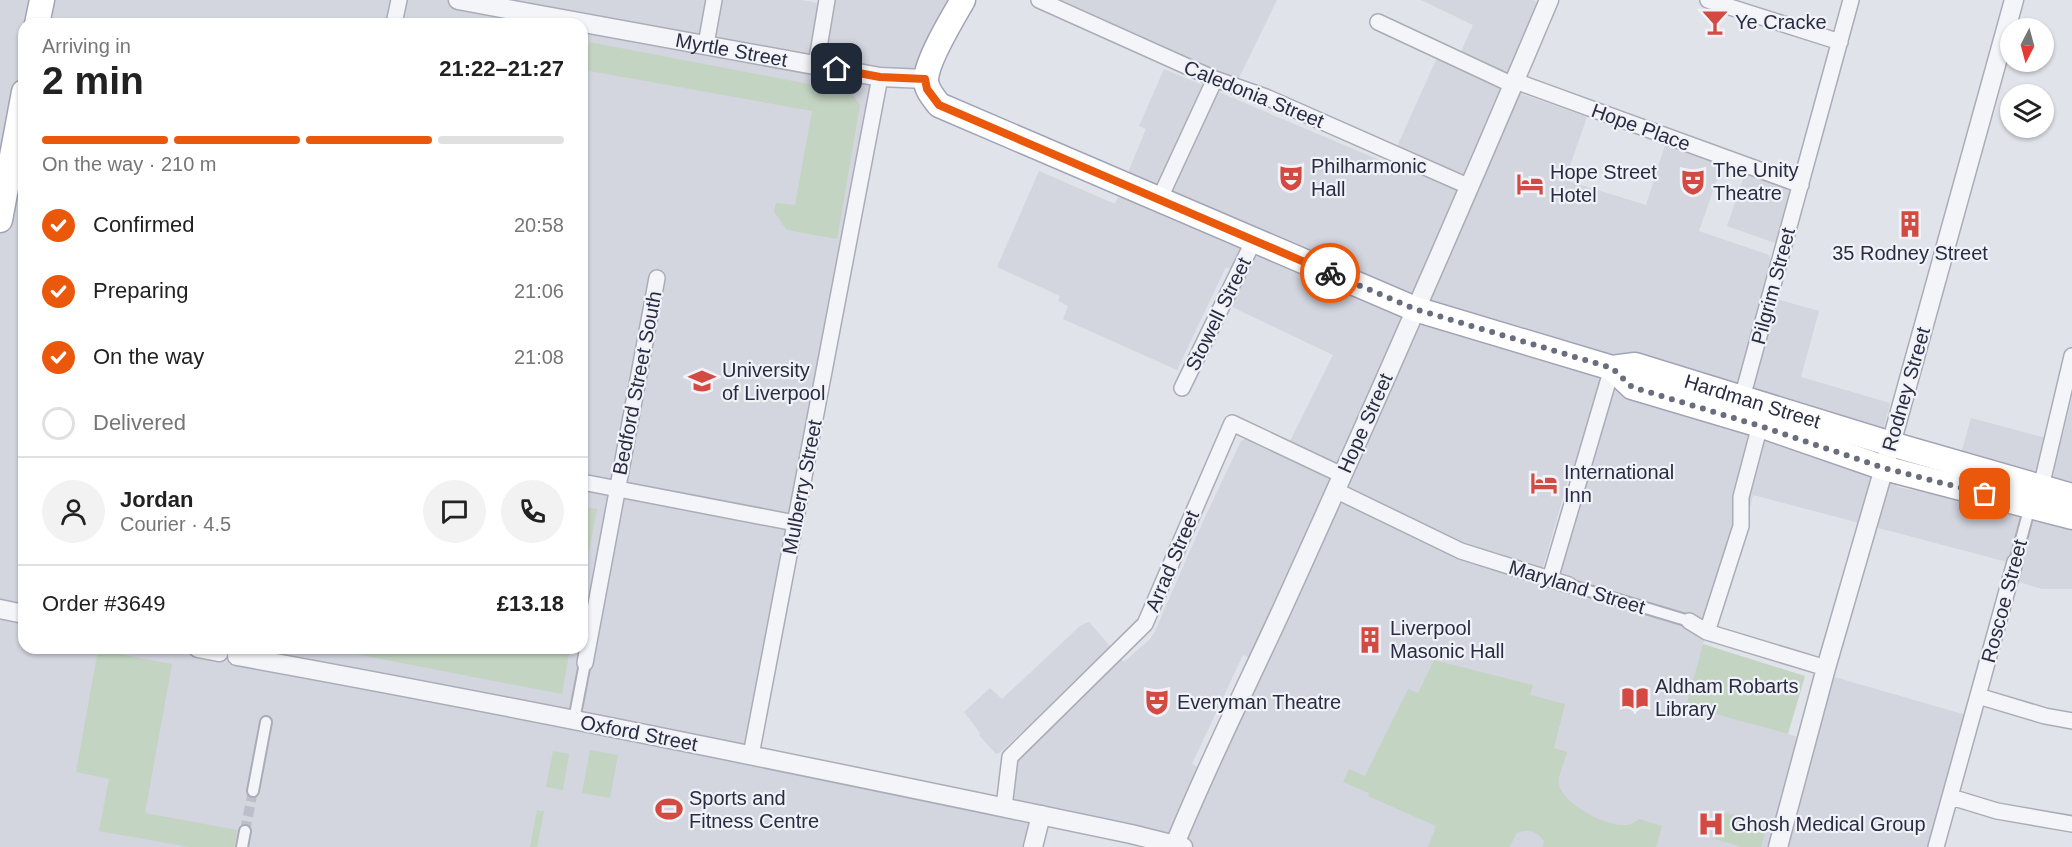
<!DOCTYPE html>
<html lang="en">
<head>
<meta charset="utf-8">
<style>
	body { margin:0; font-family:Helvetica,sans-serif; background:#f2f2f2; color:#222; height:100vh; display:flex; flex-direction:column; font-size:22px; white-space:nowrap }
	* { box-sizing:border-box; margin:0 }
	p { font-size:20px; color:#767676 }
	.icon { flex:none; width:33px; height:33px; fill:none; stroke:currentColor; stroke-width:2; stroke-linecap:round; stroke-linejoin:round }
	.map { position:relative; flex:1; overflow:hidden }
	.panel { position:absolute; left:18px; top:18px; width:570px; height:636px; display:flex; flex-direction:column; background:#fff; border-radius:18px; box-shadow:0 2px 4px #0004 }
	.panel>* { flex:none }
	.needle { width:39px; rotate:186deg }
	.buttons { position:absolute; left:2000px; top:18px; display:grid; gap:12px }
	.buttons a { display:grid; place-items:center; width:54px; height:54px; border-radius:50%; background:#fff; box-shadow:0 2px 4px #0004; font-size:30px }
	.pin { position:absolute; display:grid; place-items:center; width:51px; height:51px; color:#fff; margin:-26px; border-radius:12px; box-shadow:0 3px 9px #0006 }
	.courier { position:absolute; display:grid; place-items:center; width:60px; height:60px; margin:-30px; border:4px solid #ea580c; border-radius:50%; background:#fff; color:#222; box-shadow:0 2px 8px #0007 }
	.overview em { font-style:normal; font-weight:600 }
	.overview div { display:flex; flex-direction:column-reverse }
	.overview { display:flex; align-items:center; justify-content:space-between; height:102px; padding:0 24px }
	h1 { font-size:39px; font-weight:600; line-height:45px }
	.bar { display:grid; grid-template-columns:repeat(4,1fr); gap:9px 6px; align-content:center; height:72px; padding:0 24px }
	.bar i { height:8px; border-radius:4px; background:#e0e0e0 }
	.bar .active { background:#ea580c }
	.bar p { grid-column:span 4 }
	.line { display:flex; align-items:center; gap:15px; padding:0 24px; border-top:2px solid #e0e0e0 }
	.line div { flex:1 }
	.round { display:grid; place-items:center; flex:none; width:63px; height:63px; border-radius:32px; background:#f2f2f2 }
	ol { padding:0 24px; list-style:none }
	li { display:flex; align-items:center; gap:18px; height:66px }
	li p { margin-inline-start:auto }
	li .icon { padding:6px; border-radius:50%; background:#ea580c; color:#fff; stroke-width:4 }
	li:last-child { color:#767676 }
	li i { width:33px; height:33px; border:3px solid #e0e0e0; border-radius:50% }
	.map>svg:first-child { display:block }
</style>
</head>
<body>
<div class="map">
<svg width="2072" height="847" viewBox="0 0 2072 847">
	<rect width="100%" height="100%" fill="#e1e3ea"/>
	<path fill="#d3d5df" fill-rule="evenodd" d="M0 0H802L818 3 823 0H963L925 79 880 77 751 755 1004 807 1010 757 1061 697 999 753 996 754 979 735 980 733 964 712 990 688 1002 699 1081 625 1089 622 1124 662 1150 639 1154 633 1201 526 1241 441 1246 439 1283 455 1333 355 1232 307 1246 276 1226 267 1177 370 1063 319 1068 306 1058 301 1060 296 997 267 1039 171 1115 204 1146 129 1139 126 1164 69 1389 164 1436 60 1460 54 1473 25 1421 0H1533L1538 3 1539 6 1511 70 1522 94 1587 117 1565 180 1646 205 1665 145 1722 165 1699 231 1769 255 1771 261 1762 295 1819 311 1801 377 1890 403 1883 431 1897 487 1949 497 1971 418 2061 442 2072 398V589H2042L2015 581V564L1753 495 1745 528 1740 527 1703 644 1687 706 1806 739 1824 674 1973 717 1936 847H1183L1041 815 1033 847H0ZM24 24H582V648H24ZM1568 480 1578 482 1550 579 1542 571ZM1243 655 1258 661 1206 771 1192 764Z
		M1050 0H1277L1235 86Z
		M1746 171 1794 188 1775 243 1727 226Z"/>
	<path fill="#c3d4c2" d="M589 42 851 92 860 105 837 239 787 230 774 212 776 203 795 205 812 111 584 70Z
		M582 506 597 509 582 588Z
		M1703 644 1805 676 1788 734 1686 706Z
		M324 648H570L562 694Z
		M98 650 172 664 145 813 237 830 234 847H189L99 831 109 779 76 772Z
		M1434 660 1533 685 1530 695 1565 704 1554 748 1567 752C1565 761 1557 776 1559 785 1563 804 1608 828 1626 825 1631 825 1635 822 1639 819L1662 826 1656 847H1543L1544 841C1536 831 1530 829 1517 833L1509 847H1428L1436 826 1368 796 1369 793 1343 782 1349 769 1365 776 1408 689 1418 693Z
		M590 750 618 755 610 798 582 793Z
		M553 751 569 754 563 790 546 787Z
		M537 810 544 811 537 847H530Z
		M1720 811 1767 825 1761 847H1742L1712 838Z"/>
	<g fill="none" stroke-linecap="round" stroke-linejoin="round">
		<path stroke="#bcbfc9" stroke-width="10" stroke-dasharray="10 5" stroke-linecap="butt" d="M245 831 253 791"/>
		<defs>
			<path id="pedestrian" d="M2015 562 2030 506
				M1569 585 1689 621
				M574 720 585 663
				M253 791 266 722
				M242 847 245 831"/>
			<path id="minor" d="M1039 0 1215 79 1266 97 1470 187
				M1708 0 1840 42
				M395 19 399 0
				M1378 22 1513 85
				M706 44 714 0
				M816 65 827 0
				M1515 81 1801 185
				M1159 200 1215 79
				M1182 388 1254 240
				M582 482 795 523
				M1335 490 1461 551 1569 585
				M2038 493 2041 487 2072 356
				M1550 579 1612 368
				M1689 621 1707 632 1826 668
				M1707 632 1741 526V497L1760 425 1742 398 1851 0
				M585 663 657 278
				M1978 696 2045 716 2072 721
				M751 755 880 77
				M1951 797 1997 811 2072 824
				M1004 807 1010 757 1145 624 1232 423 1342 475
				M1936 847 2015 562"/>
			<g id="tertiary">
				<path id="s1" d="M458 0 880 77 925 79"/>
				<path d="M0 609 24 614"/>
				<path d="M198 648 219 652"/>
				<path d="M237 656C536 710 834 772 1131 834L1183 847"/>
				<path d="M1175 844C1212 753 1258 664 1298 574 1384 384 1468 192 1549 0"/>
				<path d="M1033 847 1041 815"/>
				<path d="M1778 847 1826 668 1891 444 2014 0"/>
			</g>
			<g id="primary">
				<path id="s2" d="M963 0C953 17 926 62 926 80 926 90 934 98 939 105L1415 309 1612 368 1635 365 1891 444 2072 496"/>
				<path d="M37 24 42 0"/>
				<path d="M0 220 24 92"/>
				<path d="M1612 368 1632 387 1760 425 1884 468 2072 517"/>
			</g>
		</defs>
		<use href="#pedestrian" stroke="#aaacb8" stroke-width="14"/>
		<use href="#minor" stroke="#aaacb8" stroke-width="18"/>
		<use href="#tertiary" stroke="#aaacb8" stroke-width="21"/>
		<use href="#primary" stroke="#a0a4b6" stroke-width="27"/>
		<use href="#pedestrian" stroke="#f4f5f8" stroke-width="10"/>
		<use href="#minor" stroke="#f4f5f8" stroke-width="15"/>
		<use href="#tertiary" stroke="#f4f5f8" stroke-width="18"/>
		<use href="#primary" stroke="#fff" stroke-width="24"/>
	</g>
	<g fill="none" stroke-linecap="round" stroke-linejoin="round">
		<path stroke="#696d7d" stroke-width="6" stroke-dasharray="0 10.8" d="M1330 273 1415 309 1612 368 1632 387 1760 426 1884 468 1985 494"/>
		<path stroke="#ea580c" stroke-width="8" d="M837 69 880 77 925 79 927 89 939 105 1330 273"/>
	</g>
	<defs>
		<symbol id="bar-bare" viewBox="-9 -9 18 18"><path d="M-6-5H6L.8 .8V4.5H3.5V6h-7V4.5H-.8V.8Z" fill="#d34a42" stroke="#f1f2f7" stroke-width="2.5" paint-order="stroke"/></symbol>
		<symbol id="theatre-bare" viewBox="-9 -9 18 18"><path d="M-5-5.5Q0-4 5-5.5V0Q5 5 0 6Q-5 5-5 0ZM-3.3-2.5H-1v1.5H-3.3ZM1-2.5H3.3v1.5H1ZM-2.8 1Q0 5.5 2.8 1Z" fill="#d34a42" stroke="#f1f2f7" stroke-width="2.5" paint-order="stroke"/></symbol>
		<symbol id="hotel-bare" viewBox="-9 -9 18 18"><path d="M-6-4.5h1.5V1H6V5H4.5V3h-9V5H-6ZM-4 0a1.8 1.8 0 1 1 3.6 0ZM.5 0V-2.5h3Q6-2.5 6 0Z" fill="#d34a42" stroke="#f1f2f7" stroke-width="2.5" paint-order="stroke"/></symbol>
		<symbol id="building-bare" viewBox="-9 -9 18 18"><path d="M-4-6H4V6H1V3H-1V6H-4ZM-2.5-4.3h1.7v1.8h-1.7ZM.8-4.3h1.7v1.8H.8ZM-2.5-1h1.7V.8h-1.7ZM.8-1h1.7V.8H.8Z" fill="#d34a42" stroke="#f1f2f7" stroke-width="2.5" paint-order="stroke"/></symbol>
		<symbol id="university-bare" viewBox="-9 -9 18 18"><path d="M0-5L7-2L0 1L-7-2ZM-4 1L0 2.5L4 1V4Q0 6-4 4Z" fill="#d34a42" stroke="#f1f2f7" stroke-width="2.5" paint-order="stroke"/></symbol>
		<symbol id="library-bare" viewBox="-9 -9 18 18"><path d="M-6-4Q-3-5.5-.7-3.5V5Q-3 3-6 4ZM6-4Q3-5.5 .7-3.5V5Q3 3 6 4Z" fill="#d34a42" stroke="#f1f2f7" stroke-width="2.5" paint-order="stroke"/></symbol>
		<symbol id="stadium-bare" viewBox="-9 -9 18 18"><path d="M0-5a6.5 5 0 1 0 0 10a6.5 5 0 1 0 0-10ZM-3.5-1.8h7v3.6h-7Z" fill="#d34a42" stroke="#f1f2f7" stroke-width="2.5" paint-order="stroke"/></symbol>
		<symbol id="hospital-bare" viewBox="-9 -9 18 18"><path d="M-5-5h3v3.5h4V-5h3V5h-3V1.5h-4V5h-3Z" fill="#d34a42" stroke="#f1f2f7" stroke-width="2.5" paint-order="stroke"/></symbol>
	</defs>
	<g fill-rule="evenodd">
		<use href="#bar-bare" x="1696" y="3" width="38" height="38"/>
		<use href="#theatre-bare" x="1272" y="159" width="38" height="38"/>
		<use href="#theatre-bare" x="1674" y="163" width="38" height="38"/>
		<use href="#hotel-bare" x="1511" y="165" width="38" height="38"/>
		<use href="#building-bare" x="1891" y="205" width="38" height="38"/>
		<use href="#university-bare" x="683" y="362" width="38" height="38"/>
		<use href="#hotel-bare" x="1525" y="464" width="38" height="38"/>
		<use href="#building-bare" x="1351" y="621" width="38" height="38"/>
		<use href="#library-bare" x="1616" y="679" width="38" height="38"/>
		<use href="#theatre-bare" x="1138" y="683" width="38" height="38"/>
		<use href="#stadium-bare" x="650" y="790" width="38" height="38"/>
		<use href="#hospital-bare" x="1692" y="805" width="38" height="38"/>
	</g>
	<g text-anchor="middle" stroke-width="4.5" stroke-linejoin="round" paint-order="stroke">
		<g font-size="20" fill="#292d43" stroke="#f1f2f7" text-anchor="start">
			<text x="1735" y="29">Ye Cracke</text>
			<text x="1311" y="173">Philharmonic<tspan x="1311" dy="23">Hall</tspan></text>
			<text x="1713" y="177">The Unity<tspan x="1713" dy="23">Theatre</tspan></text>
			<text x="1550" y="179">Hope Street<tspan x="1550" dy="23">Hotel</tspan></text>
			<text x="1910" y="260" text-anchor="middle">35 Rodney Street</text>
			<text x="722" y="377">University<tspan x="722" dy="23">of Liverpool</tspan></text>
			<text x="1564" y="479">International<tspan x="1564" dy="23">Inn</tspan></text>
			<text x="1390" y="635">Liverpool<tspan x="1390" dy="23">Masonic Hall</tspan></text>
			<text x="1655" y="693">Aldham Robarts<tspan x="1655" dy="23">Library</tspan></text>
			<text x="1177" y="709">Everyman Theatre</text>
			<text x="689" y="805">Sports and<tspan x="689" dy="23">Fitness Centre</tspan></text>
			<text x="1731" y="831">Ghosh Medical Group</text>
		</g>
		<g font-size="20" fill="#292d43" stroke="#f1f2f7">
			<text dy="7" stroke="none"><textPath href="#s1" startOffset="278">Myrtle Street</textPath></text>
			<text transform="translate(1254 94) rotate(22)" y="7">Caledonia Street</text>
			<text transform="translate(1641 127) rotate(20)" y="7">Hope Place</text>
			<text transform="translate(1773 286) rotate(-75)" y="7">Pilgrim Street</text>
			<text transform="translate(1218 314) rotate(-64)" y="7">Stowell Street</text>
			<text transform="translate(637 383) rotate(-79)" y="7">Bedford Street South</text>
			<text transform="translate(1906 389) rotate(-74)" y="7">Rodney Street</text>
			<text dy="7" stroke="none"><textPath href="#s2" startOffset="987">Hardman Street</textPath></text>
			<text transform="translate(1365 423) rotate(-66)" y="7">Hope Street</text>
			<text transform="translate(802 487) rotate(-79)" y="7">Mulberry Street</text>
			<text transform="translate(1172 561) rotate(-67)" y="7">Arrad Street</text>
			<text transform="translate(1577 587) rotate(17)" y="7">Maryland Street</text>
			<text transform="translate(2004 601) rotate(-75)" y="7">Roscoe Street</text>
			<text transform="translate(639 733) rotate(11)" y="7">Oxford Street</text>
		</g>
	</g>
</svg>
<div class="buttons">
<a><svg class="needle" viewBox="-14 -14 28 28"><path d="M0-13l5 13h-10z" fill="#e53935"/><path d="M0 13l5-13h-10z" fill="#767676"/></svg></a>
<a><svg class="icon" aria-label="layers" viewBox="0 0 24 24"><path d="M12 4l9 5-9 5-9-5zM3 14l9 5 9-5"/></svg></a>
</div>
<div class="pin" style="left:1985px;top:494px;background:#ea580c"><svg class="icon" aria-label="bag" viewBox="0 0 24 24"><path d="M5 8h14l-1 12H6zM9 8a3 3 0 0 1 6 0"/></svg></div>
<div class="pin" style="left:837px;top:69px;background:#1f2937"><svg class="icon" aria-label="home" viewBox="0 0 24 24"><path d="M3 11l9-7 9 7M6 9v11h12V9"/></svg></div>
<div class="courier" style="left:1330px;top:273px"><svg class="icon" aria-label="bike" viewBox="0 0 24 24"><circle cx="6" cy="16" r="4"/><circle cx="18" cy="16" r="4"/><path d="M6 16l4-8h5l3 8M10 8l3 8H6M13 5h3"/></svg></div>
<section class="panel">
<div class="overview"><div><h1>2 min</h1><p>Arriving in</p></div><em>21:22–21:27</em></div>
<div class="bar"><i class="active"></i><i class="active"></i><i class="active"></i><i></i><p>On the way · 210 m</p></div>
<ol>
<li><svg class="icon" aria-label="check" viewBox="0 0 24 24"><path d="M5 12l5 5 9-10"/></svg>Confirmed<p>20:58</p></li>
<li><svg class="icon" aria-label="check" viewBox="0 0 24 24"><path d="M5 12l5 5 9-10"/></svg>Preparing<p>21:06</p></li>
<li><svg class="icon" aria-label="check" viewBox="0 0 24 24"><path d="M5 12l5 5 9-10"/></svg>On the way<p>21:08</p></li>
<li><i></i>Delivered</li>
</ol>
<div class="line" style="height:108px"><a class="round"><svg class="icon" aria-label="person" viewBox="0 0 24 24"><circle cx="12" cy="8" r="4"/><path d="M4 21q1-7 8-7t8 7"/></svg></a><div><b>Jordan</b><p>Courier · 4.5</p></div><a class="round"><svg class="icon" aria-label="chat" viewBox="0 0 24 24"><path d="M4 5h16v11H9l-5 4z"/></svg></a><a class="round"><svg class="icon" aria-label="phone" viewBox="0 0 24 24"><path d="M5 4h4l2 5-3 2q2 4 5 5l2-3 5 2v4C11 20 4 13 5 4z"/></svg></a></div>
<div class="line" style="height:78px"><div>Order #3649</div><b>£13.18</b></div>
</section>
</div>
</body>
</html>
